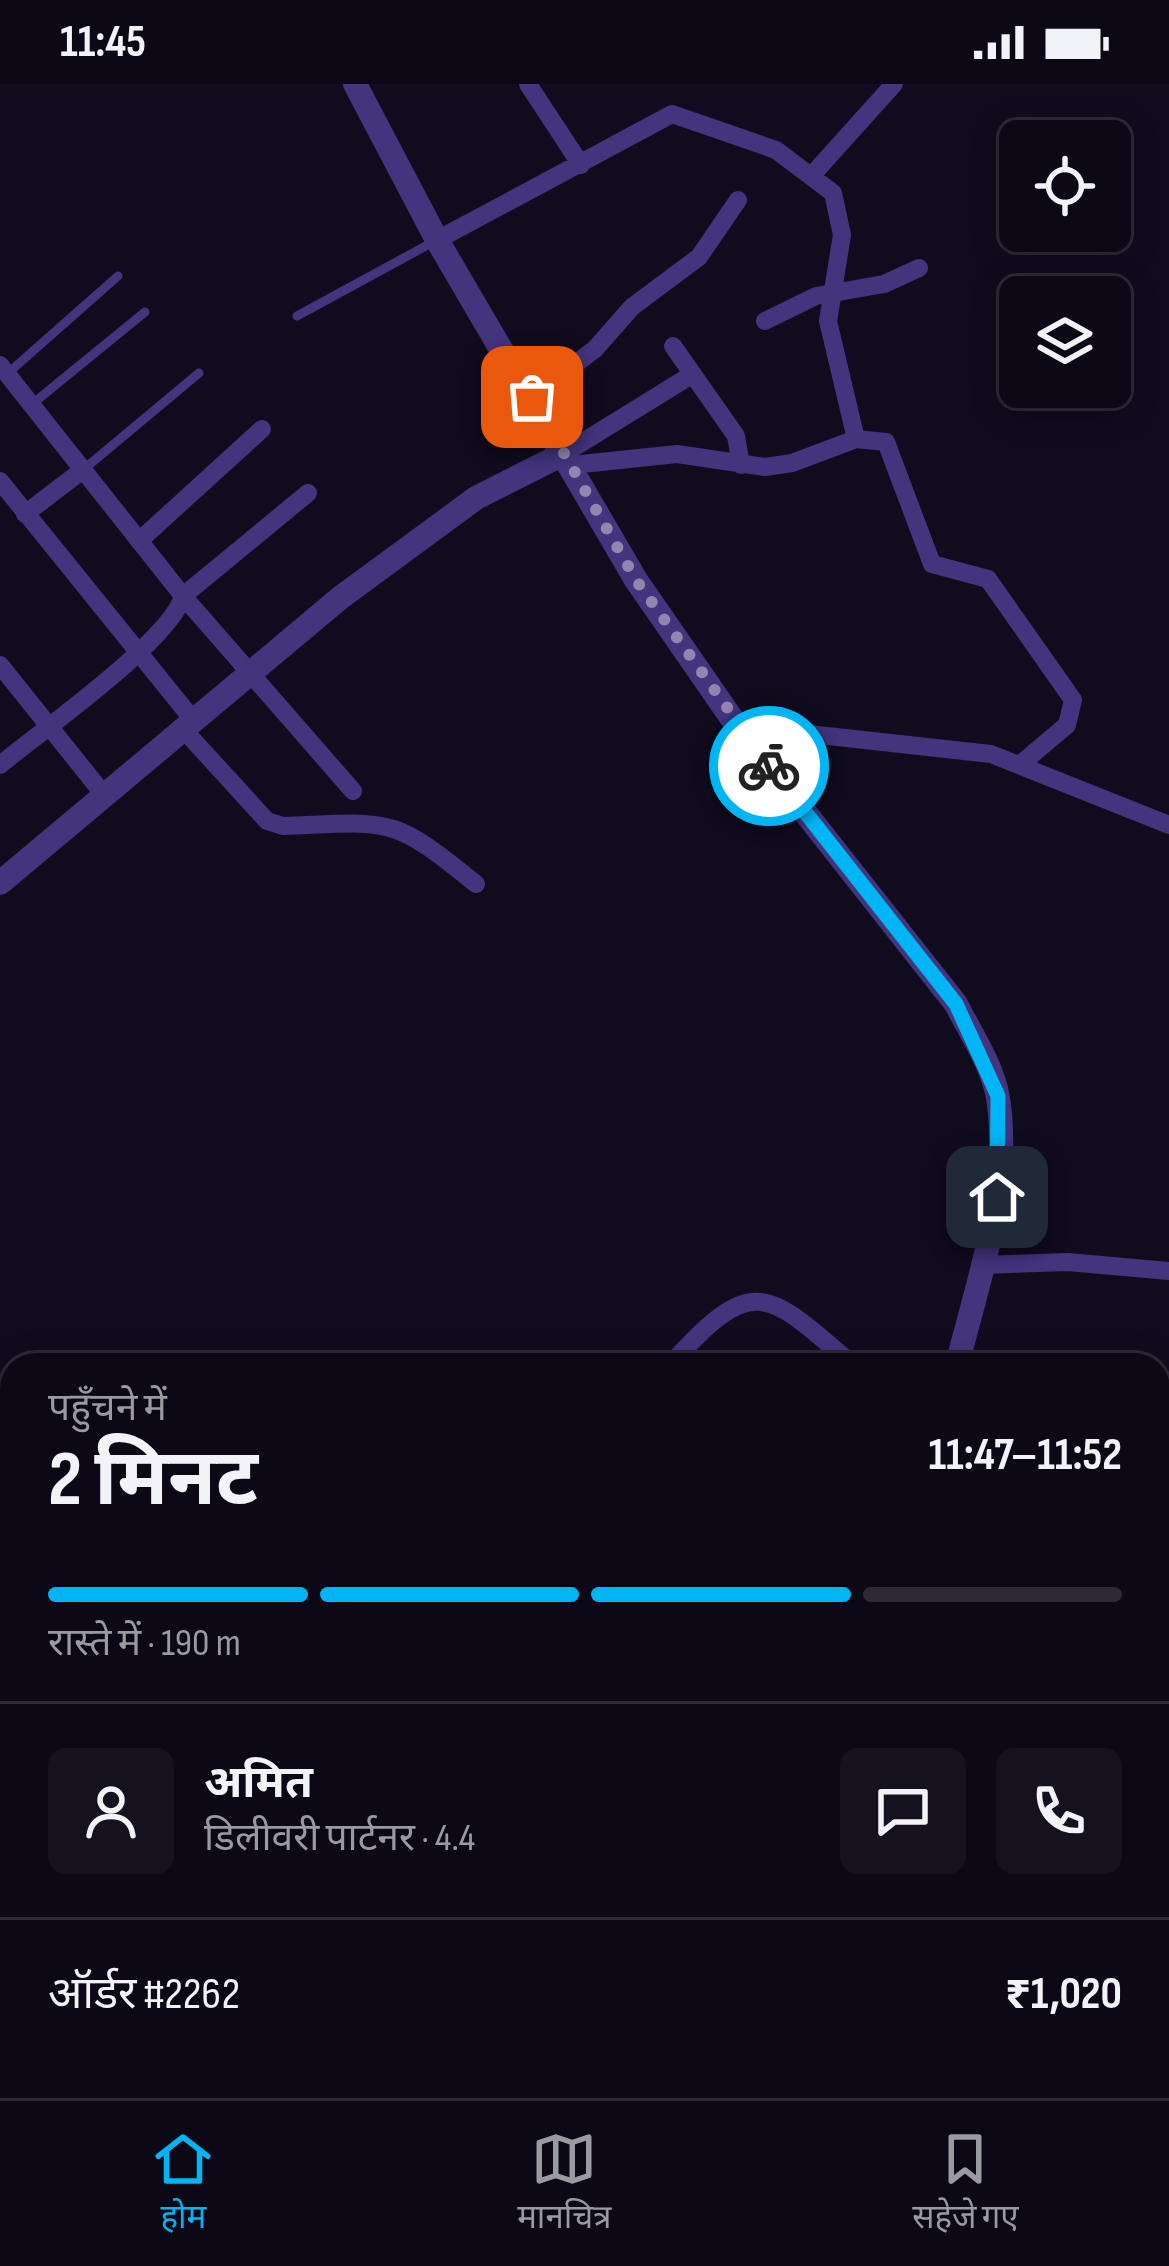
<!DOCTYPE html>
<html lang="hi">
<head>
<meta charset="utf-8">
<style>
	body { margin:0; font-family:"Sofia Sans Condensed","Noto Sans Devanagari",sans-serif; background:#16111f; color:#f1f3f6; height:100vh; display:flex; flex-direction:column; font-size:45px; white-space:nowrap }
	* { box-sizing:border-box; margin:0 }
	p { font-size:39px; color:#9a9aa1 }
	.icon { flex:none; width:66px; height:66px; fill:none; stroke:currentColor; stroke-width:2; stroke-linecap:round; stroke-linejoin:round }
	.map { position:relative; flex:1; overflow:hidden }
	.panel { position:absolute; left:0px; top:1269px; width:1170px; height:747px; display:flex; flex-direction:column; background:#0d0816; border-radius:36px 36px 0 0; box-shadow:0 6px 30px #0003,0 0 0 3px #2d2935 }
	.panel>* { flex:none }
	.tools { position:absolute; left:999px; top:36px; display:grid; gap:24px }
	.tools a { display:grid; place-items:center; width:132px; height:132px; border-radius:18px; background:#0d0816; box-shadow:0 6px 30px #0003,0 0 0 3px #2d2935; font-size:60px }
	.pin { position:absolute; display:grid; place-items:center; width:102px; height:102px; color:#fff; margin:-51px; border-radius:24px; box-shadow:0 6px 18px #0006 }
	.courier { position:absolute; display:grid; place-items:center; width:120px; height:120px; margin:-60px; border:9px solid #00b5f3; border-radius:50%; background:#fff; color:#222; box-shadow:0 3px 15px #0007 }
	.headline em { font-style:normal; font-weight:700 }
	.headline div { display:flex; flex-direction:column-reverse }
	.headline { display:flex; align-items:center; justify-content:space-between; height:204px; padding:0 48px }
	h1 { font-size:78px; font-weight:700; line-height:90px }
	.bar { display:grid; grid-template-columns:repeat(4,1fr); gap:18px 12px; align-content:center; height:144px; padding:0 48px }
	.bar i { height:15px; border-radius:9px; background:#2d2935 }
	.bar .current { background:#00b5f3 }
	.bar p { grid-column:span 4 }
	.line { display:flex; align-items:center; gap:30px; padding:0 48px; border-top:3px solid #2d2935 }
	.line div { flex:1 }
	.round { display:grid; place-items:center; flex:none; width:126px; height:126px; border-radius:18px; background:#16111f }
	.status { display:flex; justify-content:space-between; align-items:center; height:84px; padding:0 60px; background:#0d0816; direction:ltr }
	.status svg { height:33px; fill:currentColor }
	.menu { display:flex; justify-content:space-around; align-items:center; height:168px; border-top:3px solid #2d2935; background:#0d0816; font-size:33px; color:#9a9aa1 }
	.menu a { display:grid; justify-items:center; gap:6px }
	.menu .current { color:#00b5f3 }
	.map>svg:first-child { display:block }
</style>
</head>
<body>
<div class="status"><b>11:45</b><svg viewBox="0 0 49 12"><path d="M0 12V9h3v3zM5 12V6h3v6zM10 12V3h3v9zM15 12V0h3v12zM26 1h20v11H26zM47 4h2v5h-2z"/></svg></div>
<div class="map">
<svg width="1169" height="2014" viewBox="0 0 1169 2014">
	<rect width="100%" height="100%" fill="#110b1e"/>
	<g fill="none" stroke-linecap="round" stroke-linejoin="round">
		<path stroke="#43347e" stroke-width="9" d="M297 232 435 157
			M7 290 118 192
			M31 321 145 228
			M84 385 199 289"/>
		<path stroke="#43347e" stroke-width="18" d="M528 0 581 81
			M813 90 894 0
			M437 156 672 30 776 66 833 109 842 151 828 237 856 355
			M765 237 816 212 884 200 919 184
			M673 262 736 352 741 381
			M0 281 183 512 353 707
			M532 313 595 265 632 223 699 173 738 116
			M565 369 693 290
			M572 381 677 370 765 383 792 379 856 355 886 358 932 480 988 495 1073 616 1067 641 1022 679
			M0 397 194 637
			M25 430 84 385
			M139 457 262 345
			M0 581 105 712
			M737 642 991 670 1169 741
			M183 645 267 737 283 742C391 738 390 730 476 800
			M0 681C40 648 172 555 183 512L308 409
			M982 1181 1068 1178 1169 1187
			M670 1281C754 1187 767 1207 853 1281
			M0 1474 12 1480
			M1158 1818 1169 1830
			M1158 1864 1169 1855
			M1158 1925 1169 1940
			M590 2004 595 2014
			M1106 2004 1113 2014
			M325 2012 326 2014"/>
		<path stroke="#43347e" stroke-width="24" d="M355 0 437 156 636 496 737 642 956 920C970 948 993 982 998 1014 1012 1102 978 1197 957 1281
			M0 799 340 514 476 414 565 369
			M766 2014 771 2004"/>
	</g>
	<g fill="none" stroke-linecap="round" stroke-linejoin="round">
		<path stroke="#9286b0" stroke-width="12" stroke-dasharray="0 21.6" d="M532 313 636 496 769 682"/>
		<path stroke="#00b5f3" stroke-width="15" d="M769 682 956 920 998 1012 997 1113"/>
	</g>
</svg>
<div class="tools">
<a><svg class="icon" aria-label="locate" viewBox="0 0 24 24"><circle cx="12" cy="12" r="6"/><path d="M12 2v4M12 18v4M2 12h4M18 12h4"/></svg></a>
<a><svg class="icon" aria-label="layers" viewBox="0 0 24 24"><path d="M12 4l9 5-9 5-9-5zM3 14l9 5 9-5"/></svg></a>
</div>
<div class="pin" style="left:532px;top:313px;background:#ea580c"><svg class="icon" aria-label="bag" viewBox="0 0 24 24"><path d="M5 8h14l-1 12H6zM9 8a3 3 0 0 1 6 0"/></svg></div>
<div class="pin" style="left:997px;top:1113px;background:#1f2937"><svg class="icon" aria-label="home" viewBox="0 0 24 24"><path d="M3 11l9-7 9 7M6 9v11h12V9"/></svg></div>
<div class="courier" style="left:769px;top:682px"><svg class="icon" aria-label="bike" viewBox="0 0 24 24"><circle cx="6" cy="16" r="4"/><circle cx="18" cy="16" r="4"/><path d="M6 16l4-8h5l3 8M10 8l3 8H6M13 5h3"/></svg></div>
<section class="panel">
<div class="headline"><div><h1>2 मिनट</h1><p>पहुँचने में</p></div><em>11:47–11:52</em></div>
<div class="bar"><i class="current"></i><i class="current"></i><i class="current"></i><i></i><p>रास्ते में · 190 m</p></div>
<div class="line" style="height:216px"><a class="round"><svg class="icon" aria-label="person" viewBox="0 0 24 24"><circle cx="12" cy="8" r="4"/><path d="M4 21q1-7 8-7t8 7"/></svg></a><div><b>अमित</b><p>डिलीवरी पार्टनर · 4.4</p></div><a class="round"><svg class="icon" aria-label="chat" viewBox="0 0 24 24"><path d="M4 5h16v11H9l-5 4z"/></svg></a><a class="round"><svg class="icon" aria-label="phone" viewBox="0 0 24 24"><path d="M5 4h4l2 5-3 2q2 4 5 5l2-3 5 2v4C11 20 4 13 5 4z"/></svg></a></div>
<div class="line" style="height:156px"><div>ऑर्डर #2262</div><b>₹1,020</b></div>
</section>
</div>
<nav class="menu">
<a class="current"><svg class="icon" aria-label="home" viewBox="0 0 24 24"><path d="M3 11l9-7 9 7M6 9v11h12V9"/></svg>होम</a>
<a><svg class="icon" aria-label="map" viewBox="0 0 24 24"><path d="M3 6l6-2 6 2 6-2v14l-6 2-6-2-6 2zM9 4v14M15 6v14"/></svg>मानचित्र</a>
<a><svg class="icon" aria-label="saved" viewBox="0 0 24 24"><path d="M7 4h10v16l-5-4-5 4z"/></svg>सहेजे गए</a>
</nav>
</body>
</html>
